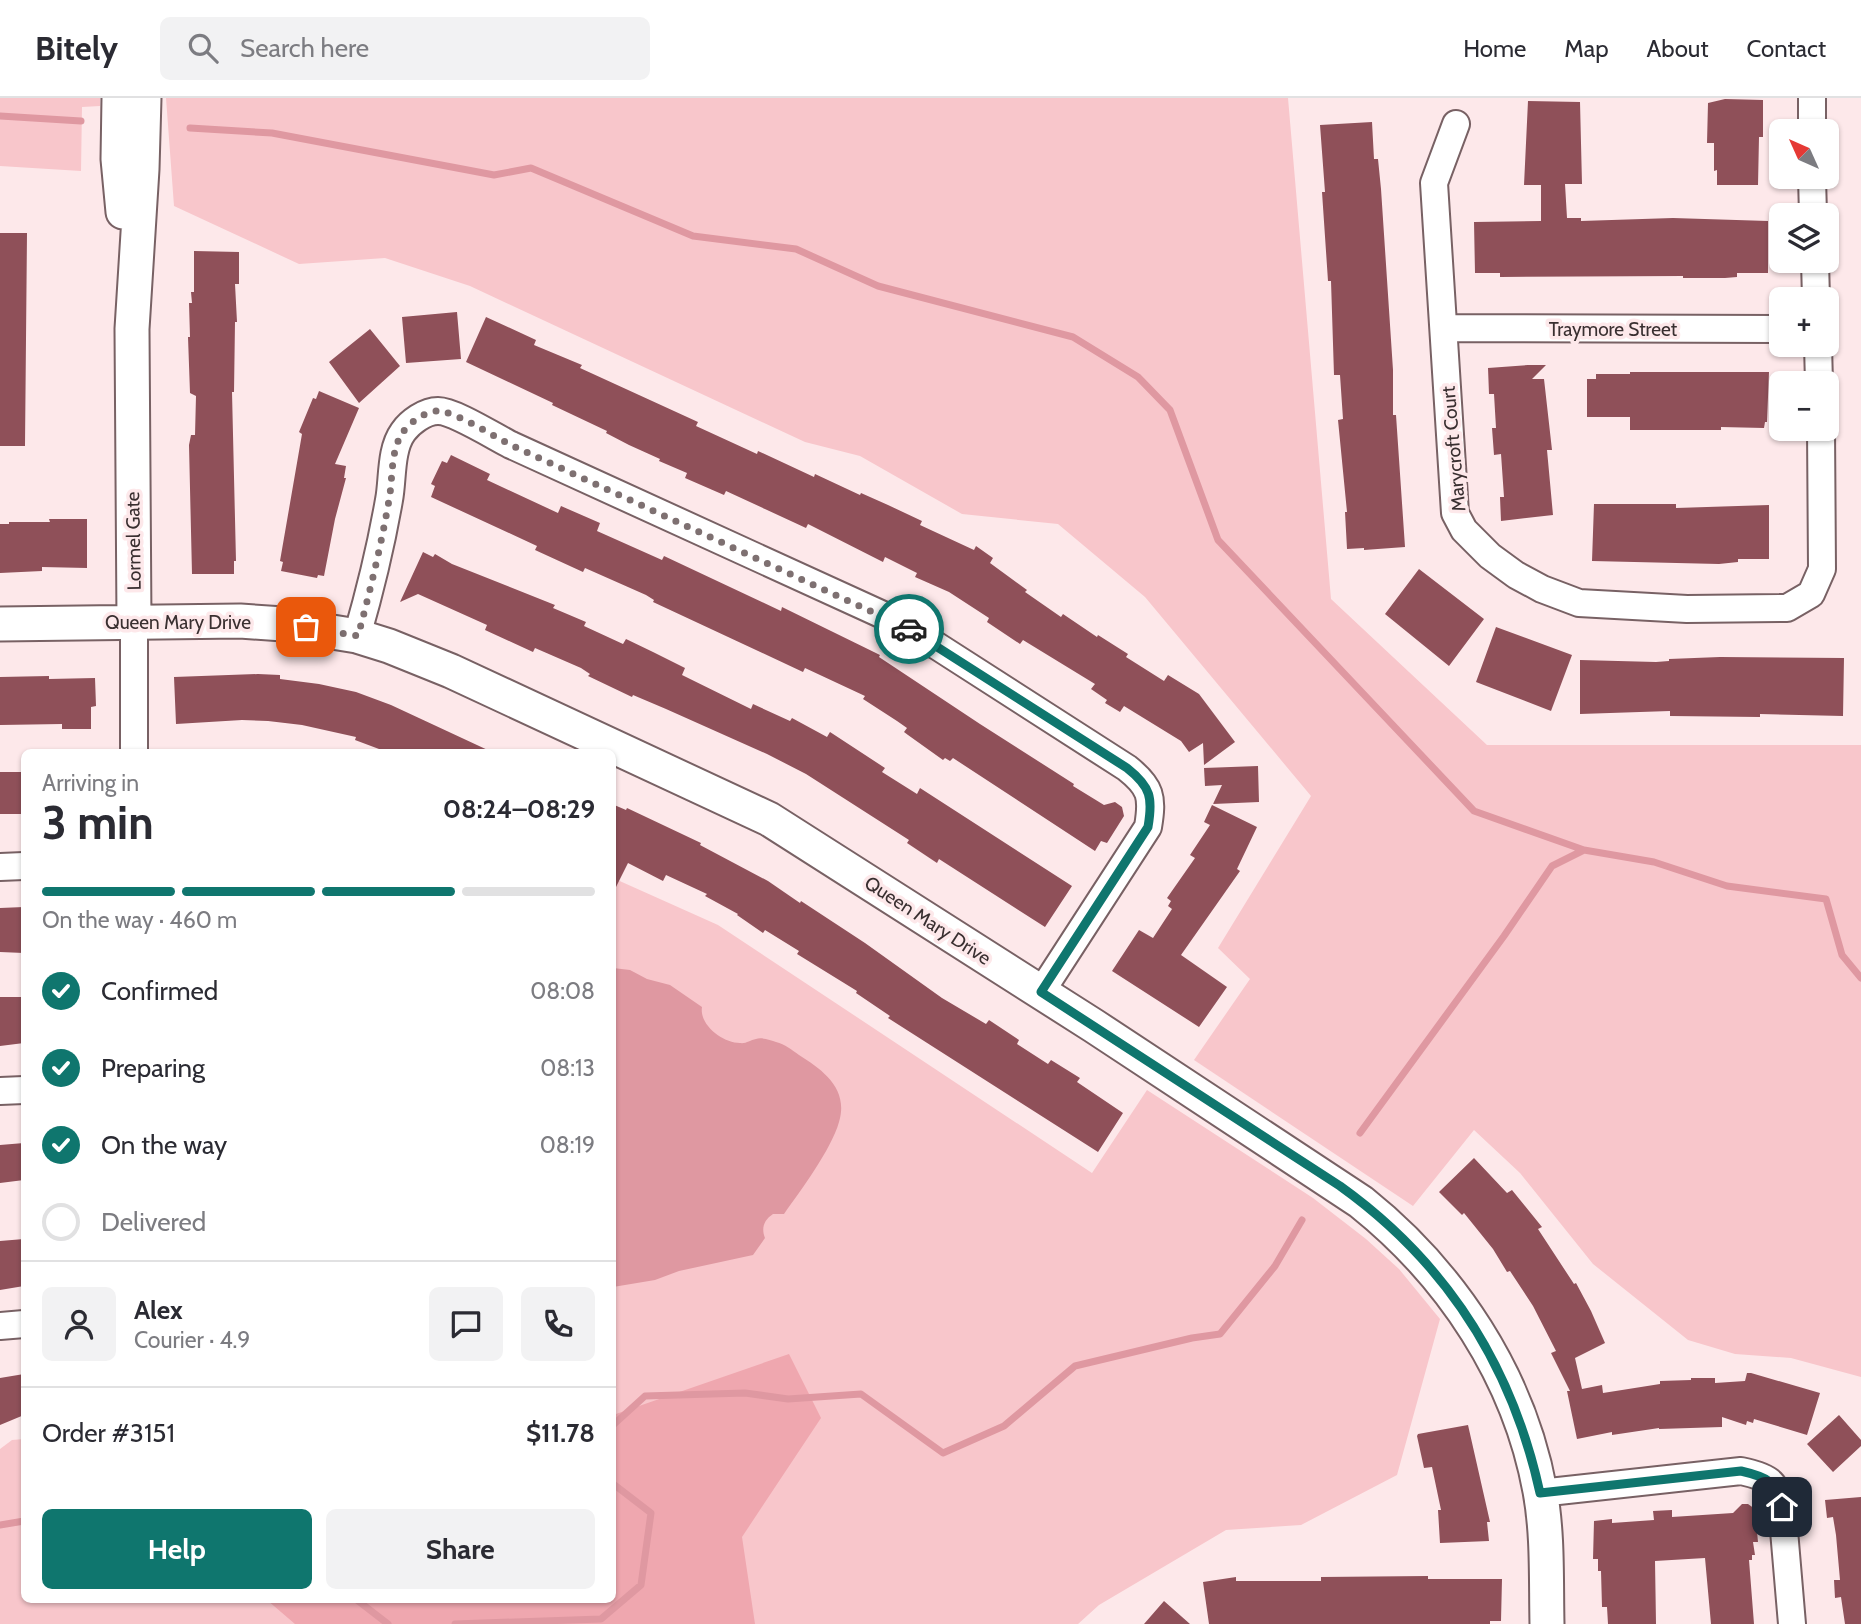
<!DOCTYPE html>
<html lang="en">
<head>
<meta charset="utf-8">
<style>
	body { margin:0; font-family:Cabin,sans-serif; background:#f2f2f3; color:#2b2b33; height:100vh; display:flex; flex-direction:column; font-size:26px; white-space:nowrap }
	* { box-sizing:border-box; margin:0 }
	p { font-size:23px; color:#7c7c81 }
	.icon { flex:none; width:38px; height:38px; fill:none; stroke:currentColor; stroke-width:2; stroke-linecap:round; stroke-linejoin:round }
	.map { position:relative; flex:1; overflow:hidden }
	.drawer { position:absolute; left:21px; top:651px; width:595px; height:854px; display:flex; flex-direction:column; background:#fff; border-radius:10px; box-shadow:0 2px 5px #0004 }
	.drawer>* { flex:none }
	.needle { width:46px; rotate:315deg }
	.controls { position:absolute; left:1769px; top:21px; display:grid; gap:14px }
	.controls a { display:grid; place-items:center; width:70px; height:70px; border-radius:10px; background:#fff; box-shadow:0 2px 5px #0004; font-size:35px }
	.pin { position:absolute; display:grid; place-items:center; width:60px; height:60px; color:#fff; margin:-30px; border-radius:14px; box-shadow:0 4px 10px #0006 }
	.courier { position:absolute; display:grid; place-items:center; width:70px; height:70px; margin:-35px; border:5px solid #0f766e; border-radius:50%; background:#fff; color:#222; box-shadow:0 2px 9px #0007 }
	.headline em { font-style:normal; font-weight:800 }
	.headline div { display:flex; flex-direction:column-reverse }
	.headline { display:flex; align-items:center; justify-content:space-between; height:119px; padding:0 21px }
	h1 { font-size:46px; font-weight:800; line-height:52px }
	.bar { display:grid; grid-template-columns:repeat(4,1fr); gap:10px 7px; align-content:center; height:84px; padding:0 21px }
	.bar i { height:9px; border-radius:5px; background:#e1e1e2 }
	.bar .current { background:#0f766e }
	.bar p { grid-column:span 4 }
	.line { display:flex; align-items:center; gap:18px; padding:0 21px; border-top:2px solid #e1e1e2 }
	.line div { flex:1 }
	.round { display:grid; place-items:center; flex:none; width:74px; height:74px; border-radius:10px; background:#f2f2f3 }
	ol { padding:0 21px; list-style:none }
	li { display:flex; align-items:center; gap:21px; height:77px }
	li p { margin-inline-start:auto }
	li .icon { padding:7px; border-radius:50%; background:#0f766e; color:#fff; stroke-width:4 }
	li:last-child { color:#7c7c81 }
	li i { width:38px; height:38px; border:4px solid #e1e1e2; border-radius:50% }
	.cta { display:flex; gap:14px; margin-top:auto; padding:14px 21px }
	.cta a { flex:1; height:80px; border-radius:10px; background:#0f766e; color:#fff; font-size:28px; font-weight:800; line-height:80px; text-align:center }
	.cta a+a { background:#f2f2f3; color:#2b2b33 }
	header { display:flex; align-items:center; gap:42px; box-sizing:border-box; height:98px; padding:0 35px; background:#fff; border-bottom:2px solid #e1e1e2 }
	header strong { font-size:33px }
	nav { display:flex; gap:38px; margin-inline-start:auto; font-size:24px }
	.search { width:490px; height:63px; background:#f2f2f3; display:flex; align-items:center; gap:18px; box-sizing:border-box; padding:0 24px; border-radius:10px; color:#7c7c81; font-size:26px }
	.map>svg:first-child { display:block }
</style>
</head>
<body>
<header>
<strong>Bitely</strong>
<div class="search"><svg class="icon" aria-label="search" viewBox="0 0 24 24"><circle cx="10" cy="10" r="6"/><path d="M15 15l6 6"/></svg>Search here</div>
<nav><a>Home</a><a>Map</a><a>About</a><a>Contact</a></nav>
</header>
<div class="map">
<svg width="1861" height="1526" viewBox="0 0 1861 1526">
	<rect width="100%" height="100%" fill="#fde8ea"/>
	<path fill="#f8c6cb" d="M0 0H100V8L82 9 81 73 0 68Z
		M166 0H1288L1331 501 1487 647H1861V1279L1791 1260 1735 1256 1688 1242 1593 1166 1520 1075 1474 1032 1413 1108 1194 962 1250 881 1218 850 1311 698 1145 499 1058 426 962 416 860 358 805 344 470 188 385 160 299 166 174 108Z
		M613 780 718 827 1092 1075 1147 992 1313 1100 1366 1141 1399 1171 1440 1221 1397 1377 1301 1427 1226 1432 1099 1507 1078 1526H0V1351L12 1342 24 1341V1502H612Z"/>
	<path fill="#efa7af" d="M789 1256 821 1320 742 1439 755 1526H295L267 1502H612L613 1317Z"/>
	<path fill="#df98a1" d="M613 870 630 872 647 881 670 887 702 909C699 927 723 945 740 945 746 946 750 942 756 941 761 939 771 942 776 944 785 946 792 952 799 957 823 972 849 991 839 1024 831 1052 801 1092 784 1116H773C764 1122 761 1130 765 1140L753 1157 679 1173 655 1182 613 1189Z"/>
	<g fill="none" stroke-linecap="round" stroke-linejoin="round">
		<path stroke="#df98a1" stroke-width="7" d="M0 18 81 23
			M190 30 272 35 494 77 531 70 693 138 796 151 878 188 1073 239 1138 279 1170 312 1218 442 1474 713 1584 752
			M1360 1035 1504 838 1552 768 1584 752 1654 764 1727 788 1826 801 1842 857 1861 880
			M612 1328 645 1298 745 1295 788 1301 861 1296 943 1355 1004 1328 1075 1268 1192 1240 1220 1236 1275 1168 1302 1122
			M0 1427 24 1423
			M357 1502 388 1526
			M455 1526 601 1521 641 1487 651 1415 612 1385"/>
	</g>
	<path fill="#8f5059" d="M1725 1 1763 2V39H1759L1758 87H1717V72L1714 73V45H1707L1708 5Z
		M1528 3 1580 4 1582 86H1565L1567 120H1581V123L1673 120 1768 123V175H1737V179L1725 180H1683V178L1500 179V175H1475L1474 124 1541 123V87H1524Z
		M1372 24 1374 61H1378L1381 91 1393 272V317H1396L1405 449 1364 452V450L1347 451 1345 414H1347L1338 322 1343 321 1340 277H1334L1331 183H1328L1322 94H1325L1320 27Z
		M0 135H27L25 348H0Z
		M194 153 239 154V186H235L237 224H235L234 294H232L236 463H234V476H192L189 347 191 337H195L196 298 190 295 188 239H190L189 205H192L191 194H194Z
		M457 214 461 261 406 265 402 219Z
		M486 219 536 242 534 247 582 267 580 270 698 324 696 328 757 356 758 353 814 379 815 376 860 397 861 395 888 407 922 423 920 427 974 452 976 448 993 460 990 465 1027 492 1025 494 1061 519 1063 516 1097 539 1098 537 1128 556 1126 559 1164 583 1168 577 1199 596 1235 644 1204 667 1203 645 1189 654 1181 643 1124 608 1120 614 1105 605 1107 602 1091 591 1095 586 1023 542 1020 546 987 524 989 520 949 494 915 479 917 475 885 459 883 464 808 426 806 430 726 393 724 397 685 380 687 375 659 363 660 361 629 347 606 335 607 333 552 307 553 305 466 264Z
		M370 231 400 268 359 305 329 264Z
		M1528 267H1546L1532 281H1544L1552 352H1547L1553 417 1501 423 1500 399H1504L1501 356 1494 357 1492 330H1496L1494 296H1489L1488 270Z
		M1630 274H1769L1767 324H1765L1764 330 1721 329V332H1630V319H1587V281H1596V276H1630Z
		M319 293 359 310 335 366 346 368 344 380H346L335 421 324 478 318 477 317 480 281 473 283 464 280 463 302 336 299 334 313 300 316 301Z
		M451 357 490 376 487 382 558 415 561 408 600 425 597 433 662 462 664 458 781 513 782 509 880 557 879 559 980 626 1074 686 1073 688 1104 707 1115 704 1122 709 1124 718 1107 745 1101 743 1095 753 953 660 950 663 945 660 943 662 908 637 904 634 907 630 897 623 863 601 865 598 805 570 803 574 653 504 654 502 646 497 585 470 583 474 535 452 537 448 431 399 435 388 431 386 442 363 447 365Z
		M1594 406H1676V410L1769 407V461H1738V464L1719 466 1592 463Z
		M49 421H87V470L42 469V473L0 475V426H9V424H50Z
		M423 454 433 459 435 456 452 466 555 507 553 510 586 524 584 528 623 546 626 541 653 554 685 570 682 577 751 611 753 606 790 623 792 620 827 639 830 634 885 670 882 674 917 696 920 690 1072 788 1045 829 939 761 937 765 907 745 909 742 806 676 767 656 666 611 633 597 632 599 588 578 590 576 581 570 535 550 533 554 485 532 487 527 418 496 400 504Z
		M1419 471 1484 521 1449 568 1385 516Z
		M1496 529 1572 557 1551 613 1476 584Z
		M1720 559 1844 560 1843 618 1760 616V619L1670 618V613L1580 616V562L1656 564 1669 563V561Z
		M258 576 280 577V581L319 586 356 594 391 607 492 654H387L355 642 356 639 302 627 268 623 242 622 176 626 174 579Z
		M49 578V581L95 580 96 608 91 609V631H62V626L0 627V579Z
		M1258 668 1259 704 1213 706 1222 687 1205 688 1204 670Z
		M0 674H24V716H0Z
		M612 706 626 712 627 710 701 745 700 747 768 783 800 805 801 803 865 845 942 900 986 926 989 922 1019 942 1017 946 1048 966 1051 962 1080 980 1077 984 1123 1015 1098 1054 888 920 890 918 856 895 857 893 797 856 799 853 765 832 763 835 737 817 738 816 705 798 707 796 666 777 663 783 628 765 612 797Z
		M1212 707 1257 729 1237 771 1240 773 1181 857 1227 889 1199 929 1112 873 1139 832 1153 840 1172 811 1168 808 1171 803 1167 800 1195 760 1190 757 1210 727 1204 724Z
		M24 809V855L0 854V810Z
		M0 899H24V945L0 948Z
		M24 1045V1082L0 1085V1047Z
		M1474 1060 1507 1095 1512 1092 1542 1129 1538 1131 1574 1186 1576 1185 1591 1213 1605 1245 1575 1260 1582 1291 1602 1287 1603 1295 1660 1286V1283L1691 1282V1280H1715V1285L1745 1283 1747 1275H1751L1820 1295 1807 1337 1754 1321 1753 1325 1747 1323 1746 1327 1722 1319V1329L1659 1331V1330L1612 1337V1334L1577 1341 1567 1293H1570L1551 1255 1556 1253 1533 1208 1510 1173 1507 1174 1493 1151 1464 1115 1462 1117 1439 1094Z
		M24 1141V1188L0 1192V1143Z
		M24 1276V1317L0 1327V1280Z
		M1839 1317 1861 1342V1348L1833 1374 1807 1346Z
		M1468 1327 1490 1424H1487L1489 1443 1440 1445 1438 1412H1441L1432 1369 1424 1370 1417 1338 1418 1336Z
		M1861 1399V1526H1845L1841 1499 1835 1500 1834 1482H1840L1836 1437 1833 1419 1827 1420 1825 1402Z
		M1742 1406H1748L1755 1411 1758 1444H1753L1755 1457H1752V1462H1749L1754 1526H1711L1705 1460 1655 1463 1656 1526H1608L1607 1509H1602L1601 1473H1598V1461H1593L1594 1423 1612 1421V1425L1654 1422 1653 1413 1672 1412V1419L1733 1415Z
		M1428 1478V1481H1502L1501 1523H1490V1526H1209L1203 1484 1236 1479V1483H1321V1479Z
		M1164 1503 1190 1526H1144Z"/>
	<g fill="none" stroke-linecap="round" stroke-linejoin="round">
		<defs>
			<path id="minor" d="M1812 0V33
				M1456 26 1434 85 1455 415 1464 432 1490 458 1516 477 1542 491 1579 505 1687 511 1787 510 1811 496 1822 471 1821 331
				M1812 79 1813 117
				M1815 163 1816 201
				M1444 230 1782 231
				M1818 247 1819 285
				M357 538C370 493 381 448 389 402 393 382 390 352 403 334 410 324 425 313 438 313 454 313 495 339 511 347L883 517 937 548 1127 670C1151 689 1153 699 1148 729L1041 894
				M134 654V524
				M0 769 24 768
				M0 993 24 992
				M0 1228 24 1226
				M1540 1395 1741 1373C1767 1379 1776 1382 1782 1409L1792 1526"/>
			<path id="tertiary" d="M119 0 118 61 123 114
				M134 524 132 231 142 71 144 0
				M0 526 240 523 283 526 357 538 389 548 451 573 769 721 1094 928 1361 1104C1451 1176 1519 1278 1540 1393 1548 1436 1546 1482 1547 1526"/>
		</defs>
		<use href="#minor" stroke="#786164" stroke-width="30"/>
		<use href="#tertiary" stroke="#786164" stroke-width="37"/>
		<use href="#minor" stroke="#fff" stroke-width="26"/>
		<use href="#tertiary" stroke="#fff" stroke-width="33"/>
	</g>
	<g fill="none" stroke-linecap="round" stroke-linejoin="round">
		<path stroke="#7e7071" stroke-width="7" stroke-dasharray="0 12.6" d="M306 529 358 538C370 493 381 448 389 402 393 382 390 352 403 334 410 324 426 313 438 313 454 313 495 339 511 347L909 531"/>
		<path stroke="#0f766e" stroke-width="9" d="M909 531 1127 670C1151 689 1153 700 1148 729L1041 894 1340 1088C1446 1164 1512 1267 1540 1395L1741 1373C1767 1379 1776 1383 1782 1409"/>
	</g>
	<g text-anchor="middle" stroke-width="7" stroke-linejoin="round" paint-order="stroke">
		<g font-size="19" fill="#392f30" stroke="#fde8ea">
			<text x="1613" y="238">Traymore Street</text>
			<text transform="translate(1453 351) rotate(-95)" y="7">Marycroft Court</text>
			<text transform="translate(133 443) rotate(-91)" y="7">Lormel Gate</text>
			<text x="178" y="531">Queen Mary Drive</text>
			<text transform="translate(928 822) rotate(33)" y="7">Queen Mary Drive</text>
		</g>
	</g>
</svg>
<div class="controls">
<a><svg class="needle" viewBox="-14 -14 28 28"><path d="M0-13l5 13h-10z" fill="#e53935"/><path d="M0 13l5-13h-10z" fill="#7c7c81"/></svg></a>
<a><svg class="icon" aria-label="layers" viewBox="0 0 24 24"><path d="M12 4l9 5-9 5-9-5zM3 14l9 5 9-5"/></svg></a>
<a>+</a>
<a>−</a>
</div>
<div class="pin" style="left:306px;top:529px;background:#ea580c"><svg class="icon" aria-label="bag" viewBox="0 0 24 24"><path d="M5 8h14l-1 12H6zM9 8a3 3 0 0 1 6 0"/></svg></div>
<div class="pin" style="left:1782px;top:1409px;background:#1f2937"><svg class="icon" aria-label="home" viewBox="0 0 24 24"><path d="M3 11l9-7 9 7M6 9v11h12V9"/></svg></div>
<div class="courier" style="left:909px;top:531px"><svg class="icon" aria-label="car" viewBox="0 0 24 24"><path d="M5 17H2v-5l4-1 3-4h7l3 4 3 1v5h-3M9 17h6M6 11h13"/><circle cx="7" cy="17" r="2"/><circle cx="17" cy="17" r="2"/></svg></div>
<section class="drawer">
<div class="headline"><div><h1>3 min</h1><p>Arriving in</p></div><em>08:24–08:29</em></div>
<div class="bar"><i class="current"></i><i class="current"></i><i class="current"></i><i></i><p>On the way · 460 m</p></div>
<ol>
<li><svg class="icon" aria-label="check" viewBox="0 0 24 24"><path d="M5 12l5 5 9-10"/></svg>Confirmed<p>08:08</p></li>
<li><svg class="icon" aria-label="check" viewBox="0 0 24 24"><path d="M5 12l5 5 9-10"/></svg>Preparing<p>08:13</p></li>
<li><svg class="icon" aria-label="check" viewBox="0 0 24 24"><path d="M5 12l5 5 9-10"/></svg>On the way<p>08:19</p></li>
<li><i></i>Delivered</li>
</ol>
<div class="line" style="height:126px"><a class="round"><svg class="icon" aria-label="person" viewBox="0 0 24 24"><circle cx="12" cy="8" r="4"/><path d="M4 21q1-7 8-7t8 7"/></svg></a><div><b>Alex</b><p>Courier · 4.9</p></div><a class="round"><svg class="icon" aria-label="chat" viewBox="0 0 24 24"><path d="M4 5h16v11H9l-5 4z"/></svg></a><a class="round"><svg class="icon" aria-label="phone" viewBox="0 0 24 24"><path d="M5 4h4l2 5-3 2q2 4 5 5l2-3 5 2v4C11 20 4 13 5 4z"/></svg></a></div>
<div class="line" style="height:91px"><div>Order #3151</div><b>$11.78</b></div>
<div class="cta"><a>Help</a><a>Share</a></div>
</section>
</div>
</body>
</html>
